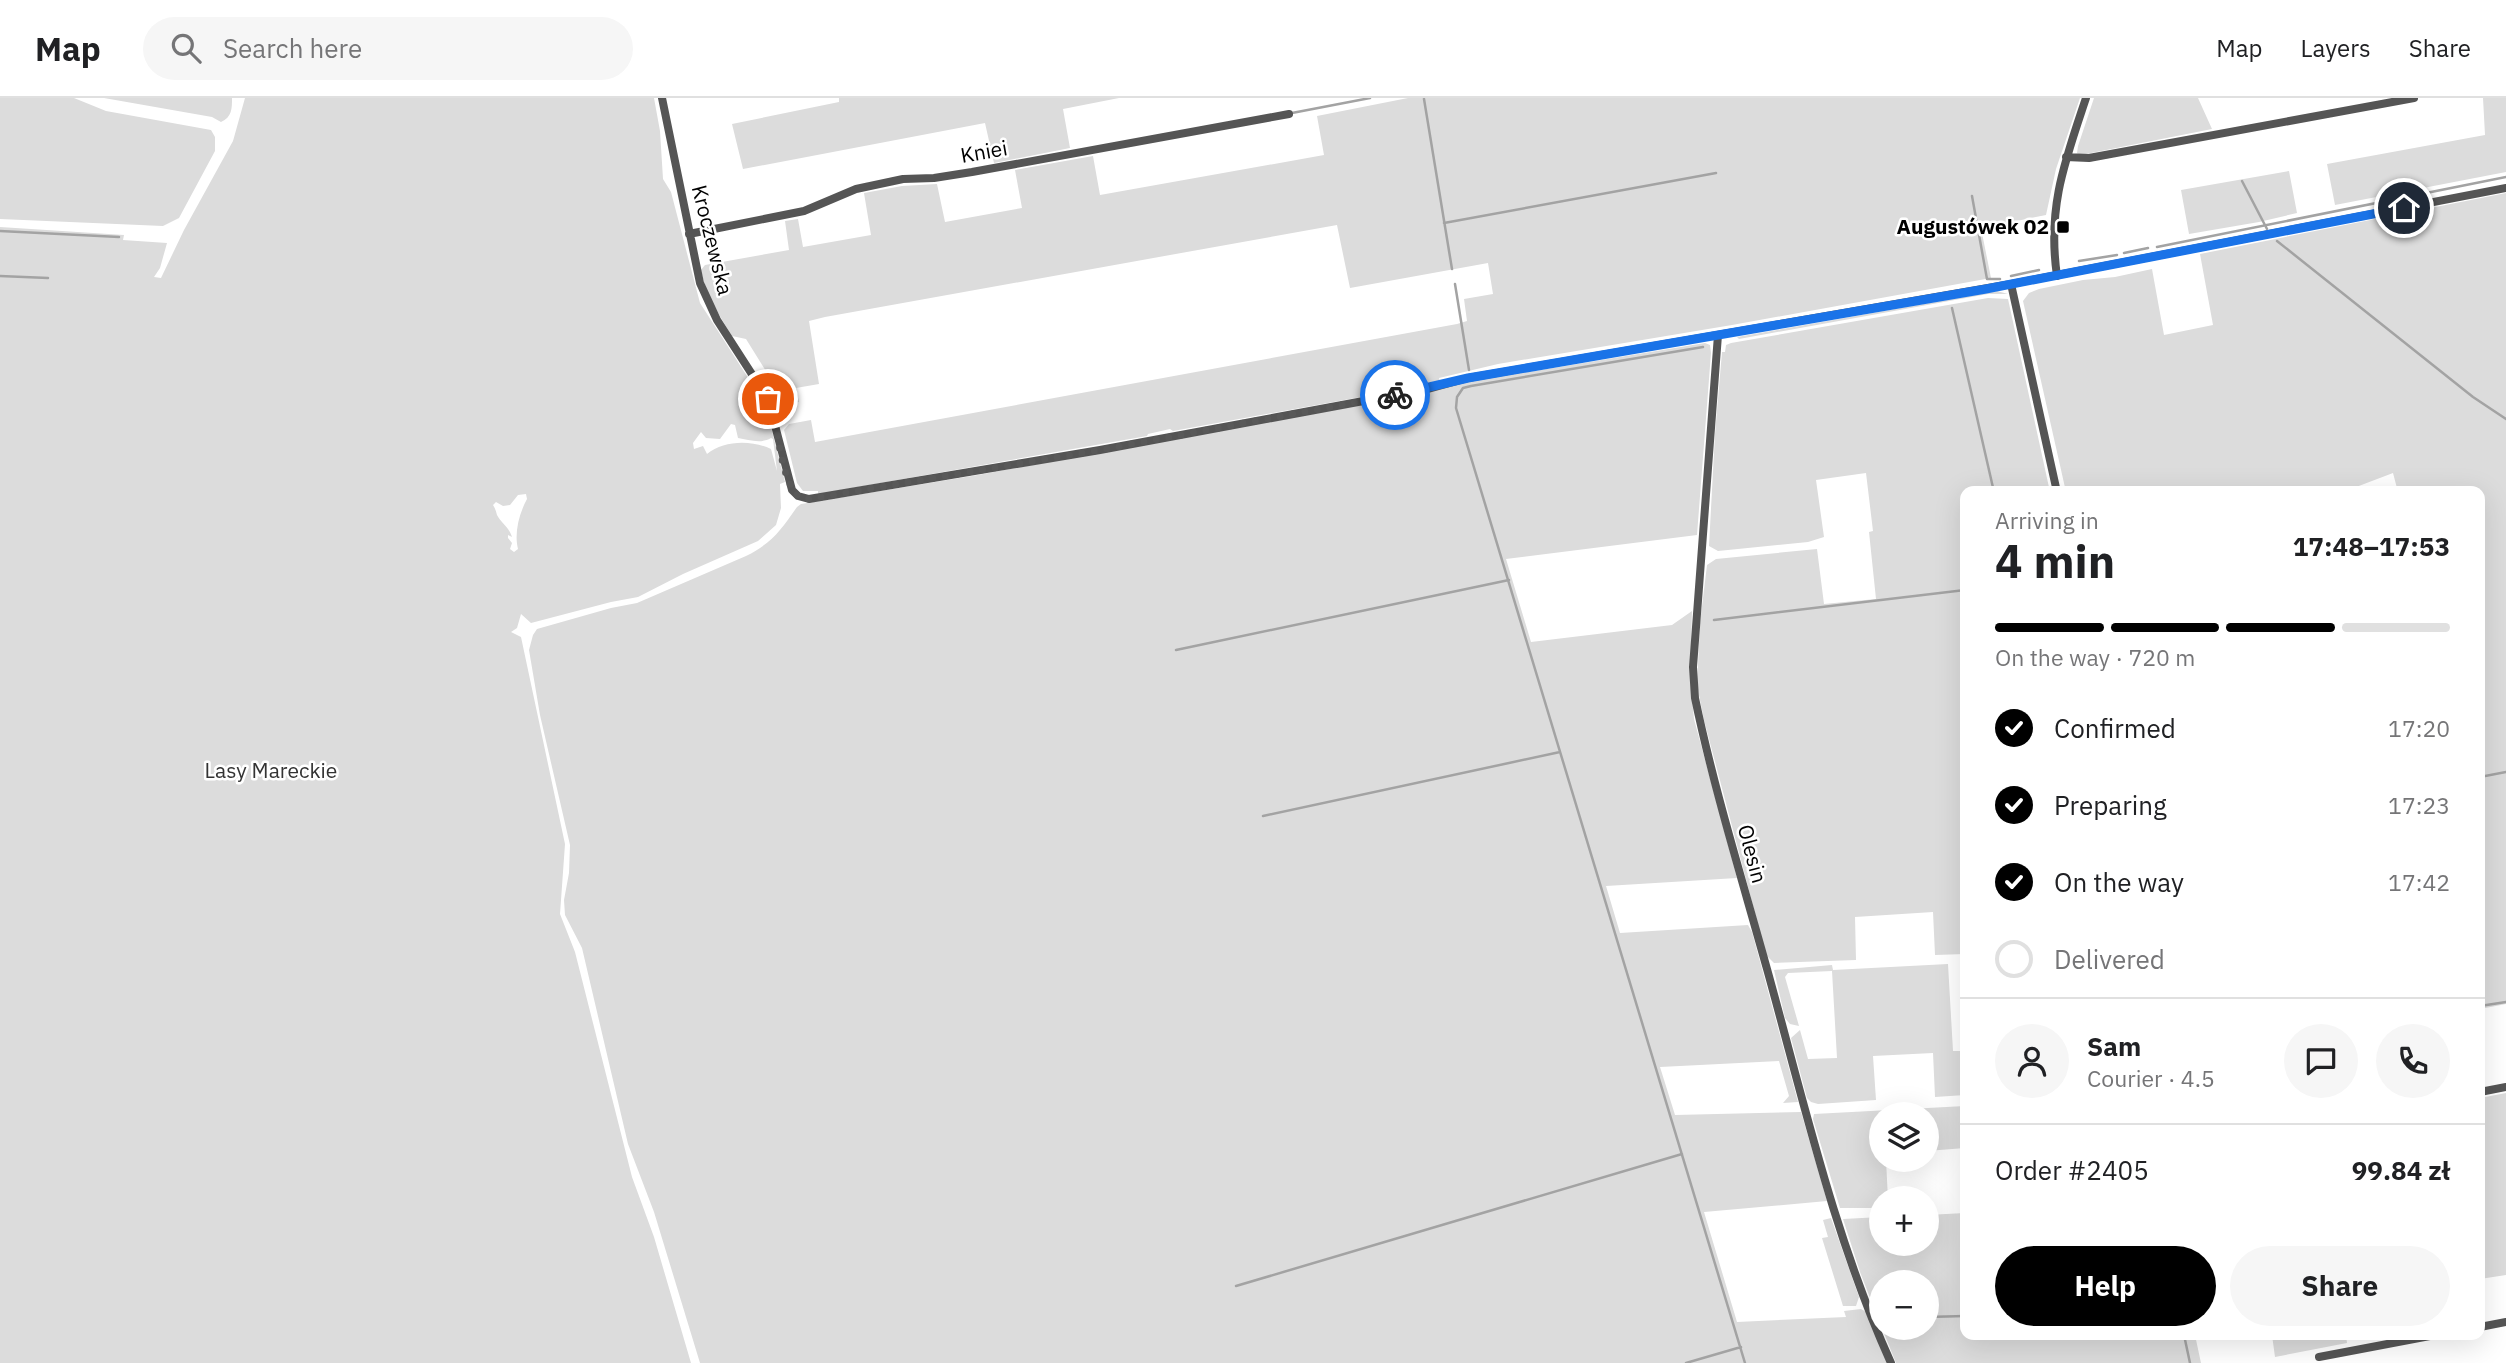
<!DOCTYPE html>
<html lang="en">
<head>
<meta charset="utf-8">
<style>
	body { margin:0; font-family:"IBM Plex Sans",sans-serif; background:#f6f6f6; color:#202124; height:100vh; display:flex; flex-direction:column; font-size:26px; white-space:nowrap }
	* { box-sizing:border-box; margin:0 }
	p { font-size:23px; color:#757577 }
	.icon { flex:none; width:38px; height:38px; fill:none; stroke:currentColor; stroke-width:2; stroke-linecap:round; stroke-linejoin:round }
	.map { position:relative; flex:1; overflow:hidden }
	.side { position:absolute; left:1960px; top:388px; width:525px; height:854px; display:flex; flex-direction:column; background:#fff; border-radius:14px; box-shadow:0 7px 28px #0002 }
	.side>* { flex:none }
	.fabs { position:absolute; left:1869px; top:1004px; display:grid; gap:14px }
	.fabs a { display:grid; place-items:center; width:70px; height:70px; border-radius:50%; background:#fff; box-shadow:0 7px 28px #0002; font-size:35px }
	.pin { position:absolute; display:grid; place-items:center; width:60px; height:60px; color:#fff; margin:-30px; border:4px solid #fff; border-radius:50%; box-shadow:0 2px 7px #0007 }
	.courier { position:absolute; display:grid; place-items:center; width:70px; height:70px; margin:-35px; border:5px solid #1a73e8; border-radius:50%; background:#fff; color:#222; box-shadow:0 2px 9px #0007 }
	.summary em { font-style:normal; font-weight:700 }
	.summary div { display:flex; flex-direction:column-reverse }
	.summary { display:flex; align-items:center; justify-content:space-between; height:119px; padding:0 35px }
	h1 { font-size:46px; font-weight:700; line-height:52px }
	.bar { display:grid; grid-template-columns:repeat(4,1fr); gap:10px 7px; align-content:center; height:84px; padding:0 35px }
	.bar i { height:9px; border-radius:5px; background:#e0e0e0 }
	.bar .active { background:#000 }
	.bar p { grid-column:span 4 }
	.line { display:flex; align-items:center; gap:18px; padding:0 35px; border-top:2px solid #e0e0e0 }
	.line div { flex:1 }
	.round { display:grid; place-items:center; flex:none; width:74px; height:74px; border-radius:37px; background:#f6f6f6 }
	ol { padding:0 35px; list-style:none }
	li { display:flex; align-items:center; gap:21px; height:77px }
	li p { margin-inline-start:auto }
	li .icon { padding:7px; border-radius:50%; background:#000; color:#fff; stroke-width:4 }
	li:last-child { color:#757577 }
	li i { width:38px; height:38px; border:4px solid #e0e0e0; border-radius:50% }
	.cta { display:flex; gap:14px; margin-top:auto; padding:14px 35px }
	.cta a { flex:1; height:80px; border-radius:42px; background:#000; color:#fff; font-size:28px; font-weight:700; line-height:80px; text-align:center }
	.cta a+a { background:#f6f6f6; color:#202124 }
	header { display:flex; align-items:center; gap:42px; box-sizing:border-box; height:98px; padding:0 35px; background:#fff; border-bottom:2px solid #e0e0e0 }
	header strong { font-size:33px }
	nav { display:flex; gap:38px; margin-inline-start:auto; font-size:24px }
	.search { width:490px; height:63px; background:#f6f6f6; display:flex; align-items:center; gap:18px; box-sizing:border-box; padding:0 24px; border-radius:38px; color:#757577; font-size:26px }
	.map>svg:first-child { display:block }
</style>
</head>
<body>
<header>
<strong>Map</strong>
<div class="search"><svg class="icon" aria-label="search" viewBox="0 0 24 24"><circle cx="10" cy="10" r="6"/><path d="M15 15l6 6"/></svg>Search here</div>
<nav><a>Map</a><a>Layers</a><a>Share</a></nav>
</header>
<div class="map">
<svg width="2506" height="1265" viewBox="0 0 2506 1265">
	<rect width="100%" height="100%" fill="#fff"/>
	<path fill="#dcdcdc" fill-rule="evenodd" d="M0 0H74L106 13 211 32 215 39V53L179 120 163 128 0 121Z
		M104 0H232C232 11 232 19 221 24L212 19Z
		M245 0H654L660 33 663 81 671 94 700 205 765 306 785 384 780 386 781 410 776 427 758 443 683 476 638 499 611 504 531 525 521 516 517 530 511 534 521 539 565 746 560 816 575 854 632 1079 654 1139 691 1265H0V129L124 137 123 142 167 145 160 170 154 179 161 180 184 132 233 43ZM731 326 735 327 738 340C749 342 761 346 771 340L773 341 777 373 771 351C752 342 724 342 707 356L703 348 694 351 693 345 701 334 706 340 720 341ZM526 396 527 401C519 416 514 435 518 451L514 454 510 451 512 445 508 440V437L512 439C509 429 501 425 497 417 496 413 495 410 493 407L496 404 503 408 510 407 518 397Z
		M839 0H1119L1063 11 1070 50 994 65 985 25 743 71 732 26 839 4Z
		M1408 0H2080L2056 71 2046 117 1981 130 1991 180 1732 227 1498 266 1439 280 1440 284 1416 289 1173 333 1170 331 1148 336 1147 338 818 396V393H803L797 385 784 332 789 326 811 322 815 344 1457 226 1467 223 1464 201 1493 196 1488 165 1350 190 1337 127 825 219 809 223 819 286 796 290 799 304 793 305 794 311 790 312 746 241 732 238C719 217 706 197 701 172L705 167 789 152 785 123 798 121 803 149 871 137 864 95 902 88 937 86 945 124 1022 110 1015 72 1093 58 1100 97 1324 57 1317 18Z
		M2094 0H2198L2212 31 2081 57 2077 55 2078 48Z
		M2483 0H2506V74L2335 107 2327 66 2485 37Z
		M2289 73 2297 115 2259 124 2189 136 2181 92Z
		M2506 95V906L2480 911V394H2398L2393 375 2343 394H2066L2023 203 2029 195 2039 191 2083 182 2115 179 2152 171 2164 237 2213 227 2200 156Z
		M1997 193 2008 196H1988L1739 241 1737 239Z
		M1988 200 2008 201 2050 394H1965V856L1935 857 1933 814 1855 819 1856 862 1774 865 1766 857 1704 622 1697 587 1700 525 1707 467 1716 461 1817 451 1824 506 1876 501 1869 434 1873 433 1866 375 1816 382 1824 439 1808 444 1718 453 1709 448 1715 336 1722 254H1725L1726 247 1731 245Z
		M1705 245 1710 247 1711 255 1697 437 1506 461 1531 544 1672 527 1692 513 1690 580 1694 621 1737 780 1606 788 1620 835 1748 827 1752 834 1798 1004 1783 1005 1789 998 1779 963 1660 969 1675 1017 1801 1014 1827 1103 1704 1114 1737 1224 1846 1219 1844 1213 1861 1211 1866 1214 1887 1265H700L654 1114 628 1046 582 850 565 817 564 802 569 775 570 747 540 617 529 552 533 537 537 531 611 510 637 505 746 458C772 445 781 432 797 409L801 406 978 377 1433 293 1467 284Z
		M1948 866 1953 953H1965V997L1935 999 1933 955 1873 958 1876 1002 1818 1006 1811 1004 1807 1000 1791 940 1800 932 1808 961 1837 960 1832 873 1788 875 1785 879 1799 928 1790 926 1785 920 1774 872 1832 867 1833 872Z
		M2506 995V1177L2480 1181V1000Z
		M1965 1008V1050L1927 1053V1017H1881V1062H1886L1888 1101H1881V1110H1840L1813 1021 1814 1016Z
		M1965 1115V1237H2195L2201 1265H1896L1882 1230H1927V1185H1881V1228L1860 1174 1843 1121 1881 1119V1146H1927V1117Z
		M1831 1120 1859 1199 1856 1208H1843L1822 1140 1828 1139 1823 1122Z
		M2272 1237H2346L2347 1245 2275 1259Z"/>
	<g fill="none" stroke-linecap="round" stroke-linejoin="round">
		<path stroke="#a3a3a3" stroke-width="2.5" d="M1424 1 1452 171
			M1292 15 1370 0
			M2242 83 2267 131
			M1972 98 1987 181H2000
			M1444 125 1716 75
			M0 133 119 139
			M2277 143 2473 299 2506 321
			M2157 149 2506 79
			M2124 155 2148 150
			M2079 163 2117 157
			M0 178 48 180
			M2011 178 2039 172
			M1455 186 1469 272
			M1952 210 1994 394
			M1703 249 1471 288 1463 290 1457 299 1456 310 1745 1265
			M1714 522 1965 492
			M1176 552 1509 482
			M2480 679 2506 674
			M1263 718 1560 654
			M2480 908 2506 904
			M1236 1188 1682 1056
			M1927 1219 1965 1218
			M2184 1237 2190 1265
			M1686 1265 1741 1249"/>
		<path stroke="#555" stroke-width="8" d="M662 0 700 185 717 222 768 301 792 392 798 398 809 401 1100 352 1428 291 1468 280 2011 186 2506 90
			M2066 59 2089 60 2414 0
			M689 136 804 113 856 91 903 81 934 80 972 74 1289 16
			M2057 178C2047 109 2065 63 2086 0
			M2011 186 2057 394
			M1718 237 1693 569 1695 600C1714 691 1742 781 1767 871 1804 1004 1834 1139 1891 1265
			M2480 994 2506 989
			M2480 1229 2506 1224
			M2319 1259 2435 1237"/>
	</g>
	<g fill="none" stroke-linecap="round" stroke-linejoin="round">
		<path stroke="#595959" stroke-width="7" stroke-dasharray="0 12.6" d="M768 301C780 329 778 376 798 398L809 401 1100 352 1395 297"/>
		<path stroke="#1a73e8" stroke-width="9" d="M1395 297 1468 280 1986 191 2404 110"/>
	</g>
	<rect fill="#000" stroke="#fff" stroke-width="2.5" x="2056" y="122" width="14" height="14" rx="3.5"/>
	<g text-anchor="middle" stroke-width="5" stroke-linejoin="round" paint-order="stroke">
		<g font-size="21" fill="#000" stroke="#fff">
			<text transform="translate(984 54) rotate(-10)" y="7">Kniei</text>
			<text transform="translate(712 142) rotate(76)" y="7">Kroczewska</text>
			<text transform="translate(1752 756) rotate(75)" y="7">Olesin</text>
		</g>
		<g font-size="21" font-weight="bold" fill="#000" stroke="#fff" text-anchor="end">
			<text x="2049" y="136">Augustówek 02</text>
		</g>
		<g font-size="21" fill="#333" stroke="#fff">
			<text x="271" y="680">Lasy Mareckie</text>
		</g>
	</g>
</svg>
<div class="fabs">
<a><svg class="icon" aria-label="layers" viewBox="0 0 24 24"><path d="M12 4l9 5-9 5-9-5zM3 14l9 5 9-5"/></svg></a>
<a>+</a>
<a>−</a>
</div>
<div class="pin" style="left:768px;top:301px;background:#ea580c"><svg class="icon" aria-label="bag" viewBox="0 0 24 24"><path d="M5 8h14l-1 12H6zM9 8a3 3 0 0 1 6 0"/></svg></div>
<div class="pin" style="left:2404px;top:110px;background:#1f2937"><svg class="icon" aria-label="home" viewBox="0 0 24 24"><path d="M3 11l9-7 9 7M6 9v11h12V9"/></svg></div>
<div class="courier" style="left:1395px;top:297px"><svg class="icon" aria-label="bike" viewBox="0 0 24 24"><circle cx="6" cy="16" r="4"/><circle cx="18" cy="16" r="4"/><path d="M6 16l4-8h5l3 8M10 8l3 8H6M13 5h3"/></svg></div>
<section class="side">
<div class="summary"><div><h1>4 min</h1><p>Arriving in</p></div><em>17:48–17:53</em></div>
<div class="bar"><i class="active"></i><i class="active"></i><i class="active"></i><i></i><p>On the way · 720 m</p></div>
<ol>
<li><svg class="icon" aria-label="check" viewBox="0 0 24 24"><path d="M5 12l5 5 9-10"/></svg>Confirmed<p>17:20</p></li>
<li><svg class="icon" aria-label="check" viewBox="0 0 24 24"><path d="M5 12l5 5 9-10"/></svg>Preparing<p>17:23</p></li>
<li><svg class="icon" aria-label="check" viewBox="0 0 24 24"><path d="M5 12l5 5 9-10"/></svg>On the way<p>17:42</p></li>
<li><i></i>Delivered</li>
</ol>
<div class="line" style="height:126px"><a class="round"><svg class="icon" aria-label="person" viewBox="0 0 24 24"><circle cx="12" cy="8" r="4"/><path d="M4 21q1-7 8-7t8 7"/></svg></a><div><b>Sam</b><p>Courier · 4.5</p></div><a class="round"><svg class="icon" aria-label="chat" viewBox="0 0 24 24"><path d="M4 5h16v11H9l-5 4z"/></svg></a><a class="round"><svg class="icon" aria-label="phone" viewBox="0 0 24 24"><path d="M5 4h4l2 5-3 2q2 4 5 5l2-3 5 2v4C11 20 4 13 5 4z"/></svg></a></div>
<div class="line" style="height:91px"><div>Order #2405</div><b>99.84 zł</b></div>
<div class="cta"><a>Help</a><a>Share</a></div>
</section>
</div>
</body>
</html>
